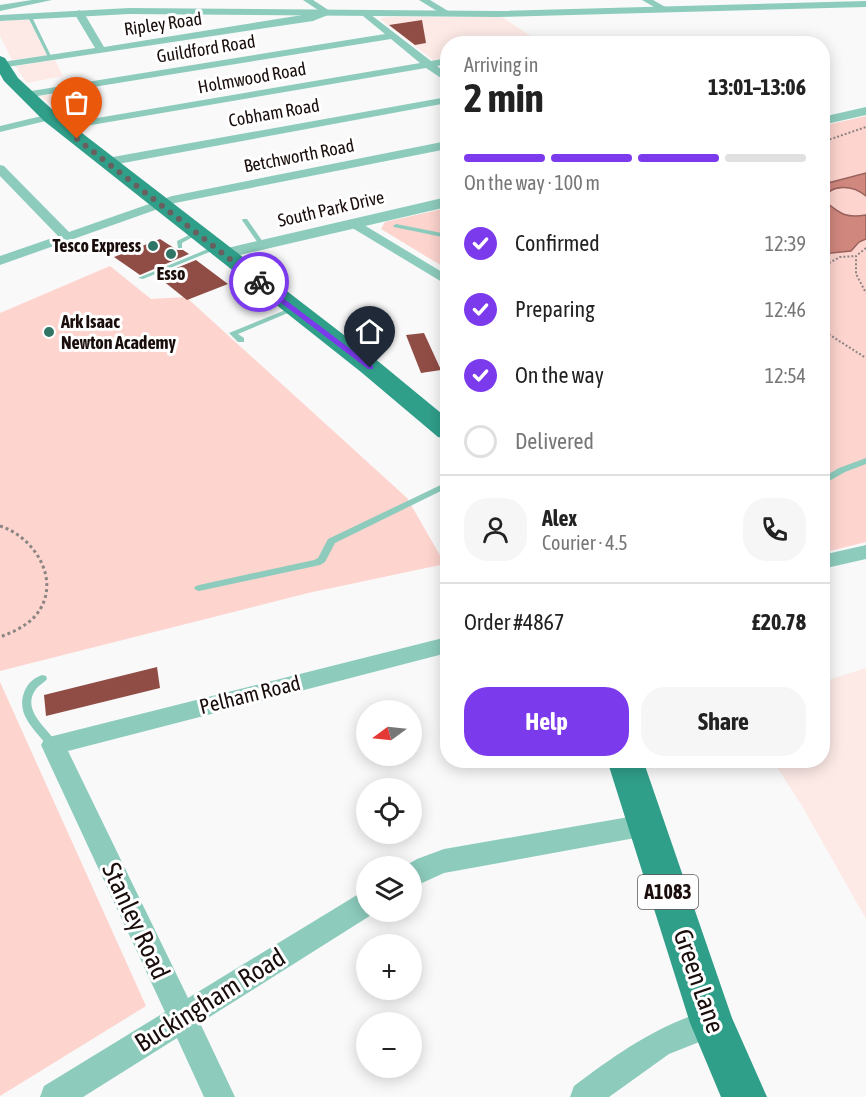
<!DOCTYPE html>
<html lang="en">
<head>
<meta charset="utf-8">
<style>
	body { margin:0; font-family:"Asap Condensed",sans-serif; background:#f6f6f6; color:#222; height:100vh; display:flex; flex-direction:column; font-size:22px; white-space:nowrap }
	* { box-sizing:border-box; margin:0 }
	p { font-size:20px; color:#767676 }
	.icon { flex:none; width:33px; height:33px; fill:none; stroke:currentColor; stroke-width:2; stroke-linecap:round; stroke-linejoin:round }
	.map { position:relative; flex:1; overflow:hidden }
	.panel { position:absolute; left:440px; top:36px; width:390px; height:732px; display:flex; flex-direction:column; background:#fff; border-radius:24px; box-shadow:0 3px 15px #0003 }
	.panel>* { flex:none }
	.needle { width:39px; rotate:255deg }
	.controls { position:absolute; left:356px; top:700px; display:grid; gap:12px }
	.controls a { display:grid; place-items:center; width:66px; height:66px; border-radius:50%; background:#fff; box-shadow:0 3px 15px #0003; font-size:30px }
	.pin { position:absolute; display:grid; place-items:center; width:51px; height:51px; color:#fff; margin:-62px -26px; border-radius:50% 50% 50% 0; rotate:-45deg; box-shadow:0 0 6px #0007 }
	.pin .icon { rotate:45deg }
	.courier { position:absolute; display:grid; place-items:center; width:60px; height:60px; margin:-30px; border:4px solid #7c3aed; border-radius:50%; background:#fff; color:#222; box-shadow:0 2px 8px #0007 }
	.head em { font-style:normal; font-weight:700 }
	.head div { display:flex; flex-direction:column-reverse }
	.head { display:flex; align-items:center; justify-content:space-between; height:102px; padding:0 24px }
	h1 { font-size:39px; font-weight:700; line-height:45px }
	.bar { display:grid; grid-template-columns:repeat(4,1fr); gap:9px 6px; align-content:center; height:72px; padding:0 24px }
	.bar i { height:8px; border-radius:4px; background:#e0e0e0 }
	.bar .current { background:#7c3aed }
	.bar p { grid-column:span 4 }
	.line { display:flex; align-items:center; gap:15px; padding:0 24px; border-top:2px solid #e0e0e0 }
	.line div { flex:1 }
	.round { display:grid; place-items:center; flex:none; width:63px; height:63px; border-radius:24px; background:#f6f6f6 }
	ol { padding:0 24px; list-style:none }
	li { display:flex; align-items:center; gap:18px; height:66px }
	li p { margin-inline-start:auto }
	li .icon { padding:6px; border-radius:50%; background:#7c3aed; color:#fff; stroke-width:4 }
	li:last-child { color:#767676 }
	li i { width:33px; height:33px; border:3px solid #e0e0e0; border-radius:50% }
	.button { display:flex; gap:12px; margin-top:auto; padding:12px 24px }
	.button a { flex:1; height:69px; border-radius:24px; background:#7c3aed; color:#fff; font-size:24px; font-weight:700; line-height:69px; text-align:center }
	.button a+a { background:#f6f6f6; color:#222 }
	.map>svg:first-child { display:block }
</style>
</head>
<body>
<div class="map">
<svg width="866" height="1097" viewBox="0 0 866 1097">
	<rect width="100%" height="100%" fill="#f9f9f9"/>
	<path fill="#fdeae7" d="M385 17H502L540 42 447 44V58L433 60 380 19Z
		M29 19 47 55 12 60 0 36V21Z
		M55 60 63 76 27 83 15 66Z
		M85 89 90 99 54 107 40 96Z
		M866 668V919L802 806 773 761 822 760V682Z"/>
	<path fill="#fdd4ce" d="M866 116V542L822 553V126Z
		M447 208V269L381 229 385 222Z
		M110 266 151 299 186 297 407 498 445 564 308 593 0 671V313Z
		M0 682 146 1006 0 1096Z"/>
	<path fill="#d0877e" stroke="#99635c" stroke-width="1.5" d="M866 173V196C853 185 830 183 823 200 839 212 843 219 866 215V239L859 242 851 251 822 254V187L828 183Z"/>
	<path fill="#904d45" d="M422 20 426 43 415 45 389 25Z
		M160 239 177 250H183L189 254 140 275 114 257Z
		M196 260 228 284 187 300 157 276Z
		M424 333 441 370 421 373 406 335Z
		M157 667 160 688 46 716 44 695Z"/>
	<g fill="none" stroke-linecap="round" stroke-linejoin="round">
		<path stroke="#8b8584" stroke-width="2" stroke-dasharray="2 2" stroke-linecap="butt" d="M822 142 866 127
			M866 248 856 256V274L866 293
			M822 267 840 257 856 256
			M822 330 866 358"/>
		<path stroke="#8b8584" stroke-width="3" stroke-dasharray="3 3" stroke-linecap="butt" d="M0 526C35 537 63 582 36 615 27 626 13 632 0 637"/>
		<path fill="#8dccbd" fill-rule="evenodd" d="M31 15 34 16 33 19 52 58 48 57 29 19Z
			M243 219H247L265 245 264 246H260L242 220Z
			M396 224 447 234V238L394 227 393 226Z
			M195 232 200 233 182 243V248H178L177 241Z
			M215 246 218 248 217 249 143 279 138 278Z
			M293 307 295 308V310L238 334 244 338V342H238L229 333Z
			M866 458V464L845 472 822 485V478L839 468Z
			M447 482V488L335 543 325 562 320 565 199 591 196 590 194 588 196 586 199 585 314 560 318 558 328 539Z
			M42 675 46 676 47 679C44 683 39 685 36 689 20 711 49 729 58 745L57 748 53 750 49 748C37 731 14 715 25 690 29 682 34 678 42 675Z"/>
		<path fill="#8dccbd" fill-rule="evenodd" d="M32 0H52L0 11V5Z
			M303 0H313L333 13 313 21 0 68 2 62 95 48 74 13 79 10 84 13 104 47 321 12Z
			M419 0H430L453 14 445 16Z
			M642 0H653L669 9 661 11Z
			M366 11 431 61 447 58V64L437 66 447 74V82L426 68 62 130 56 127 62 124 420 63 391 39 25 98 20 95 25 92 385 34 363 16 361 14Z
			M447 97V103L107 166 101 162 107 158Z
			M50 114 54 115V119L0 132V126Z
			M447 141V149L175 203 0 265V256L58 236 0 176V165L4 166 69 232 172 196Z
			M354 219 447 275V285L349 226 347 223 349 220Z
			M866 545V559L822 569V555Z
			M447 637V653L68 751 188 998 357 895 366 891V912H376L200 1023 235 1097H204L177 1038 83 1097H40L44 1086 165 1012 41 745 45 738Z
			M646 814 655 817 658 825 655 833 646 836 444 873 411 888V867H403L417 859 444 849Z
			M712 1009 722 1013 726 1023 722 1033 669 1054 609 1097H570L574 1086C618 1053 659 1024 712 1009Z"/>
		<path fill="#8dccbd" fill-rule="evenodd" d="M866 1V7L497 17 129 14 0 21V15L129 8 497 11Z
			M866 107V115L822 125V117Z
			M447 197V207L223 259 217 258 215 254 217 250 223 249Z"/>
		<path fill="#309f8a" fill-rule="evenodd" d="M0 56 5 58 18 78 56 113 379 362 447 418V439L438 437 361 372 44 121 4 81 0 74Z
			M607 760H643L732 1018 767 1097H721L690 1023Z"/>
	</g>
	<path fill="#7c3aed" d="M259 280 373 366V369H368L256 284Z"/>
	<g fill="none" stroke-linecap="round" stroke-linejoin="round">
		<path stroke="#68605f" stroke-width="6" stroke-dasharray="0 10.8" d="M77 139 259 282"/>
	</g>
	<g fill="#317566" stroke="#fff" stroke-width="2">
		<circle cx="153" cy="246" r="6"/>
		<circle cx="171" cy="254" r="6"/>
		<circle cx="49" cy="332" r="6"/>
	</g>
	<g text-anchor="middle" stroke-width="6" stroke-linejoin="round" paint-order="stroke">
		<g font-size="18" fill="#1a0e0c" stroke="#fff">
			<text transform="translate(163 24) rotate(-8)" y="6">Ripley Road</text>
			<text transform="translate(206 49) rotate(-9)" y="6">Guildford Road</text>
			<text transform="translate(252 78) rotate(-10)" y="6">Holmwood Road</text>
			<text transform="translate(274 113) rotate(-10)" y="6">Cobham Road</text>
			<text transform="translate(299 156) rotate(-11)" y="6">Betchworth Road</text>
			<text transform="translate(331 209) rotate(-13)" y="6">South Park Drive</text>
		</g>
		<g font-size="18" font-weight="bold" fill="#1a0e0c" stroke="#fff" text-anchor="end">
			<text x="141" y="252">Tesco Express</text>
			<text x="171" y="280" text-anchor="middle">Esso</text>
			<text x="61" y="328" text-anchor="start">Ark Isaac<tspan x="61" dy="21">Newton Academy</tspan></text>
		</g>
		<rect fill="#fff" stroke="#5f5655" stroke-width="1.5" x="638" y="875" width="60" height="34" rx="4.5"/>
		<g font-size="20" font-weight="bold" fill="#1a0e0c">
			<text x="668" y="899">A1083</text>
		</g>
		<g font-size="21" fill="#1a0e0c" stroke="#fff">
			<text transform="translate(250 695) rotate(-14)" y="7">Pelham Road</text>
		</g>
		<g font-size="26" fill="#1a0e0c" stroke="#fff">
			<text transform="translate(136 921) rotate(65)" y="9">Stanley Road</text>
			<text transform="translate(699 981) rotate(71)" y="9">Green Lane</text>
			<text transform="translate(210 1000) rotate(-32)" y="9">Buckingham Road</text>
		</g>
	</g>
</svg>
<div class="controls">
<a><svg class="needle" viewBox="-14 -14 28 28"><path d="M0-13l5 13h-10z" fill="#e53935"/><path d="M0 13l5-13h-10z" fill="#767676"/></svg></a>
<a><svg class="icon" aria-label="locate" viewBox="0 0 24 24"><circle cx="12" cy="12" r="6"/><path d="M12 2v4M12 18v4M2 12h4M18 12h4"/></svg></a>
<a><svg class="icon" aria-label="layers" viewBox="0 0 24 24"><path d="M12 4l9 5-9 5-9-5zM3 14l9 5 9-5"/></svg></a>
<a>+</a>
<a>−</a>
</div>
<div class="pin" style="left:77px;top:139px;background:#ea580c"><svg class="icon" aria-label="bag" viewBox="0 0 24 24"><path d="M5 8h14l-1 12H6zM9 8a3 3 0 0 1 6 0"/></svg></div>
<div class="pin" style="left:370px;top:368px;background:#1f2937"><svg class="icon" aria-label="home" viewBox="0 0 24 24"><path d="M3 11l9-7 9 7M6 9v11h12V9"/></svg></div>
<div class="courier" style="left:259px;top:282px"><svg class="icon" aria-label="bike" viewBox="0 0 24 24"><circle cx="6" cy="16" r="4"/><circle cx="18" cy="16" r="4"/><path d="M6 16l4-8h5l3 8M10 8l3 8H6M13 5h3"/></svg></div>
<section class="panel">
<div class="head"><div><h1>2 min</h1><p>Arriving in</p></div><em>13:01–13:06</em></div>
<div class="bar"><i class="current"></i><i class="current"></i><i class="current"></i><i></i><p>On the way · 100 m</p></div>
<ol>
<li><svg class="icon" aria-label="check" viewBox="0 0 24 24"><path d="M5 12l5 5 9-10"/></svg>Confirmed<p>12:39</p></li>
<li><svg class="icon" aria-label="check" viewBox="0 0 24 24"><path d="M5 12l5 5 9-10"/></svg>Preparing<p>12:46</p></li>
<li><svg class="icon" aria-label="check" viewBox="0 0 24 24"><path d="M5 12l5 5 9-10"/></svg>On the way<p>12:54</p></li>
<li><i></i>Delivered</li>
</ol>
<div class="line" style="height:108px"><a class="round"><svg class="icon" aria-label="person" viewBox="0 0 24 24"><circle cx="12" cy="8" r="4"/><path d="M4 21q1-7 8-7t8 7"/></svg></a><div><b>Alex</b><p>Courier · 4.5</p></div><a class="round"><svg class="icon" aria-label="phone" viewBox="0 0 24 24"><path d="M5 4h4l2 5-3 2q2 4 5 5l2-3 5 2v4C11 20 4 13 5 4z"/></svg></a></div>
<div class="line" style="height:78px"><div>Order #4867</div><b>£20.78</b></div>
<div class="button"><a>Help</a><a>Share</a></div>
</section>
</div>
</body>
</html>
